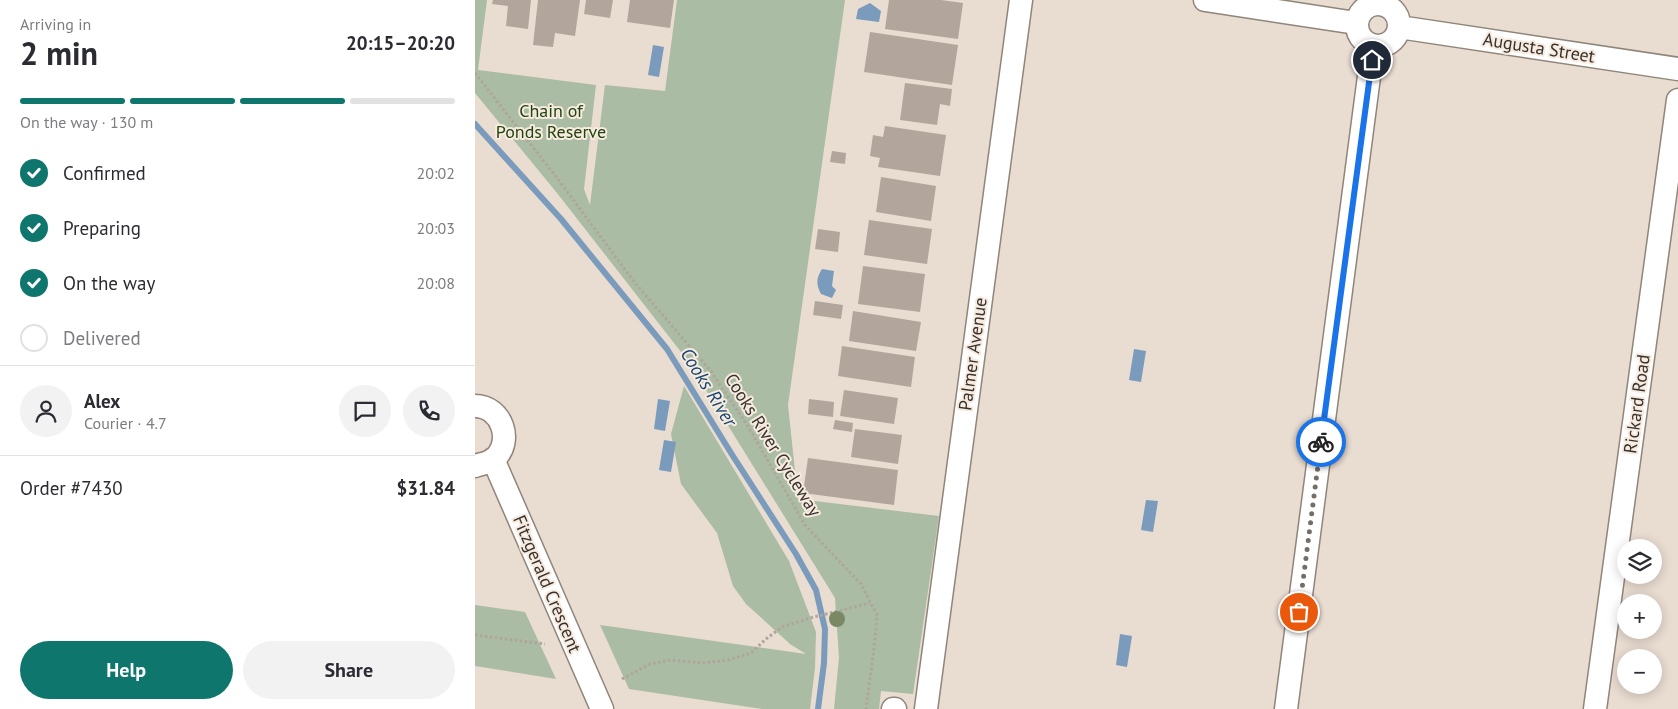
<!DOCTYPE html>
<html lang="en">
<head>
<meta charset="utf-8">
<style>
	body { margin:0; font-family:"PT Sans",sans-serif; background:#f2f2f3; color:#2b2b33; height:100vh; display:flex; flex-direction:column; font-size:19px; white-space:nowrap }
	* { box-sizing:border-box; margin:0 }
	p { font-size:16px; color:#7c7c81 }
	.icon { flex:none; width:28px; height:28px; fill:none; stroke:currentColor; stroke-width:2; stroke-linecap:round; stroke-linejoin:round }
	.map { position:relative; flex:1; overflow:hidden }
	.drawer { display:flex; flex-direction:column; background:#fff; width:475px }
	.drawer>* { flex:none }
	.fabs { position:absolute; left:1142px; top:539px; display:grid; gap:10px }
	.fabs a { display:grid; place-items:center; width:45px; height:45px; border-radius:50%; background:#fff; box-shadow:0 2px 12px #0003; font-size:25px }
	.pin { position:absolute; display:grid; place-items:center; width:42px; height:42px; color:#fff; margin:-21px; border:2px solid #fff; border-radius:50%; box-shadow:0 1px 5px #0007 }
	.courier { position:absolute; display:grid; place-items:center; width:50px; height:50px; margin:-25px; border:4px solid #1a73e8; border-radius:50%; background:#fff; color:#222; box-shadow:0 1px 6px #0007 }
	.summary em { font-style:normal; font-weight:700 }
	.summary div { display:flex; flex-direction:column-reverse }
	.summary { display:flex; align-items:center; justify-content:space-between; height:85px; padding:0 20px }
	h1 { font-size:32px; font-weight:700; line-height:38px }
	.bar { display:grid; grid-template-columns:repeat(4,1fr); gap:8px 5px; align-content:center; height:60px; padding:0 20px }
	.bar i { height:6px; border-radius:4px; background:#e1e1e2 }
	.bar .current { background:#0f766e }
	.bar p { grid-column:span 4 }
	.line { display:flex; align-items:center; gap:12px; padding:0 20px; border-top:1px solid #e1e1e2 }
	.line div { flex:1 }
	.round { display:grid; place-items:center; flex:none; width:52px; height:52px; border-radius:26px; background:#f2f2f3 }
	ol { padding:0 20px; list-style:none }
	li { display:flex; align-items:center; gap:15px; height:55px }
	li p { margin-inline-start:auto }
	li .icon { padding:5px; border-radius:50%; background:#0f766e; color:#fff; stroke-width:4 }
	li:last-child { color:#7c7c81 }
	li i { width:28px; height:28px; border:2px solid #e1e1e2; border-radius:50% }
	.primary-button { display:flex; gap:10px; margin-top:auto; padding:10px 20px }
	.primary-button a { flex:1; height:58px; border-radius:30px; background:#0f766e; color:#fff; font-size:20px; font-weight:700; line-height:58px; text-align:center }
	.primary-button a+a { background:#f2f2f3; color:#2b2b33 }
	main { display:flex; flex:1; min-height:0 }
	.map>svg:first-child { display:block }
</style>
</head>
<body>
<main>
<section class="drawer">
<div class="summary"><div><h1>2 min</h1><p>Arriving in</p></div><em>20:15–20:20</em></div>
<div class="bar"><i class="current"></i><i class="current"></i><i class="current"></i><i></i><p>On the way · 130 m</p></div>
<ol>
<li><svg class="icon" aria-label="check" viewBox="0 0 24 24"><path d="M5 12l5 5 9-10"/></svg>Confirmed<p>20:02</p></li>
<li><svg class="icon" aria-label="check" viewBox="0 0 24 24"><path d="M5 12l5 5 9-10"/></svg>Preparing<p>20:03</p></li>
<li><svg class="icon" aria-label="check" viewBox="0 0 24 24"><path d="M5 12l5 5 9-10"/></svg>On the way<p>20:08</p></li>
<li><i></i>Delivered</li>
</ol>
<div class="line" style="height:90px"><a class="round"><svg class="icon" aria-label="person" viewBox="0 0 24 24"><circle cx="12" cy="8" r="4"/><path d="M4 21q1-7 8-7t8 7"/></svg></a><div><b>Alex</b><p>Courier · 4.7</p></div><a class="round"><svg class="icon" aria-label="chat" viewBox="0 0 24 24"><path d="M4 5h16v11H9l-5 4z"/></svg></a><a class="round"><svg class="icon" aria-label="phone" viewBox="0 0 24 24"><path d="M5 4h4l2 5-3 2q2 4 5 5l2-3 5 2v4C11 20 4 13 5 4z"/></svg></a></div>
<div class="line" style="height:65px"><div>Order #7430</div><b>$31.84</b></div>
<div class="primary-button"><a>Help</a><a>Share</a></div>
</section>
<div class="map">
<svg width="1203" height="709" viewBox="0 0 1203 709">
	<rect width="100%" height="100%" fill="#e9dcd1"/>
	<path fill="#aabca3" d="M0 0H12L3 70 121 85 109 189 115 205 130 85 190 91 202 0H370L313 405 323 499 464 516 438 694 406 691 404 709H359L364 658 360 598 213 361 82 193 0 93Z
		M209 386 314 561 341 632 340 668 335 709H287L154 689 125 625 331 654 315 644 271 604 258 586 242 533 206 484 196 434Z
		M0 605 50 612 81 679 0 666Z"/>
	<path fill="#7a9bbc" d="M395 3 406 11 404 22 381 19 383 9Z
		M178 45 189 47 184 77 173 75Z
		M347 269 359 271 357 286 361 290 357 298 346 294C341 285 341 278 347 269Z
		M659 349 671 351 666 382 654 380Z
		M183 399 195 401 190 431 179 429Z
		M189 440 201 442 196 472 184 470Z
		M671 500 683 501 678 532 666 530Z
		M645 634 657 636 652 667 641 665Z"/>
	<g fill="none" stroke-linecap="round" stroke-linejoin="round">
		<path stroke="#7a9bbc" stroke-width="6" d="M0 124 86 219 192 349 256 453 321 554 341 590 350 629 349 663 343 709"/>
	</g>
	<path fill="#b2a59b" d="M18 0H56L53 29 31 26 33 6 17 4Z
		M63 0H105L100 36 80 33 78 47 58 45Z
		M111 0H138L135 18 109 14Z
		M155 0H199L195 28 152 22Z
		M414 0H466L488 3 483 39 410 29Z
		M395 32 483 45 477 85 389 72Z
		M430 83 477 89 475 106 465 104 462 125 425 120Z
		M410 126 471 135 465 176 403 167 405 158 395 156 398 135 408 137Z
		M357 151 371 153 370 164 355 162Z
		M406 177 461 186 456 221 401 212Z
		M394 220 457 229 452 264 389 255Z
		M343 229 365 232 363 252 340 249Z
		M388 266 450 274 445 312 383 304Z
		M340 301 368 305 366 319 338 315Z
		M378 311 446 322 441 351 374 341Z
		M367 346 440 357 436 387 363 376Z
		M369 390 423 398 419 424 365 416Z
		M334 399 359 402 358 417 333 414Z
		M360 420 378 423 377 432 358 429Z
		M380 429 427 435 423 464 376 457Z
		M333 458 423 470 419 505 328 493Z"/>
	<g fill="none" stroke-linecap="round" stroke-linejoin="round">
		<defs>
			<path id="street" d="M730 0 881 23
				M882 25a21 21 0 1 1 42 0a21 21 0 1 1-42 0Z
				M924 27 1203 69
				M0 406C27 406 39 442 19 459 14 463 6 464 0 466
				M18 459 127 709
				M418 709H420
				M451 709 546 0
				M811 709 898 46
				M1120 709 1203 100"/>
		</defs>
		<use href="#street" stroke="#90857a" stroke-width="25"/>
		<path stroke="#afa59c" stroke-width="3" stroke-dasharray="2.5 2.5" stroke-linecap="butt" d="M0 73 79 174 160 283 235 370 274 428 330 525 386 584 402 615 400 640 391 709
			M0 635 70 644
			M147 679 175 664 196 660 227 663 253 660 276 653 291 639 307 627 335 618 395 603"/>
		<use href="#street" stroke="#fff" stroke-width="22"/>
	</g>
	<circle fill="#7b8866" cx="362" cy="619" r="8"/>
	<g fill="none" stroke-linecap="round" stroke-linejoin="round">
		<path stroke="#756e67" stroke-width="5" stroke-dasharray="0 9" d="M824 612 846 442"/>
		<path stroke="#1a73e8" stroke-width="6" d="M846 442 897 60"/>
	</g>
	<g text-anchor="middle" stroke-width="4" stroke-linejoin="round" paint-order="stroke">
		<g font-size="18" fill="#37322e" stroke="#f7eadf">
			<text transform="translate(1064 48) rotate(9)" y="6">Augusta Street</text>
			<text transform="translate(498 354) rotate(-82)" y="6">Palmer Avenue</text>
			<text transform="translate(1162 404) rotate(-82)" y="6">Rickard Road</text>
			<text transform="translate(298 445) rotate(58)" y="6">Cooks River Cycleway</text>
			<text transform="translate(72 584) rotate(67)" y="6">Fitzgerald Crescent</text>
		</g>
		<g font-size="18" fill="#21440e" stroke="#f7eadf">
			<text x="76" y="117">Chain of<tspan x="76" dy="21">Ponds Reserve</tspan></text>
		</g>
		<g font-size="19" font-style="italic" fill="#144672" stroke="#f7eadf">
			<text transform="translate(234 387) rotate(58)" y="7">Cooks River</text>
		</g>
	</g>
</svg>
<div class="fabs">
<a><svg class="icon" aria-label="layers" viewBox="0 0 24 24"><path d="M12 4l9 5-9 5-9-5zM3 14l9 5 9-5"/></svg></a>
<a>+</a>
<a>−</a>
</div>
<div class="pin" style="left:824px;top:612px;background:#ea580c"><svg class="icon" aria-label="bag" viewBox="0 0 24 24"><path d="M5 8h14l-1 12H6zM9 8a3 3 0 0 1 6 0"/></svg></div>
<div class="pin" style="left:897px;top:60px;background:#1f2937"><svg class="icon" aria-label="home" viewBox="0 0 24 24"><path d="M3 11l9-7 9 7M6 9v11h12V9"/></svg></div>
<div class="courier" style="left:846px;top:442px"><svg class="icon" aria-label="bike" viewBox="0 0 24 24"><circle cx="6" cy="16" r="4"/><circle cx="18" cy="16" r="4"/><path d="M6 16l4-8h5l3 8M10 8l3 8H6M13 5h3"/></svg></div>
</div>
</main>
</body>
</html>
